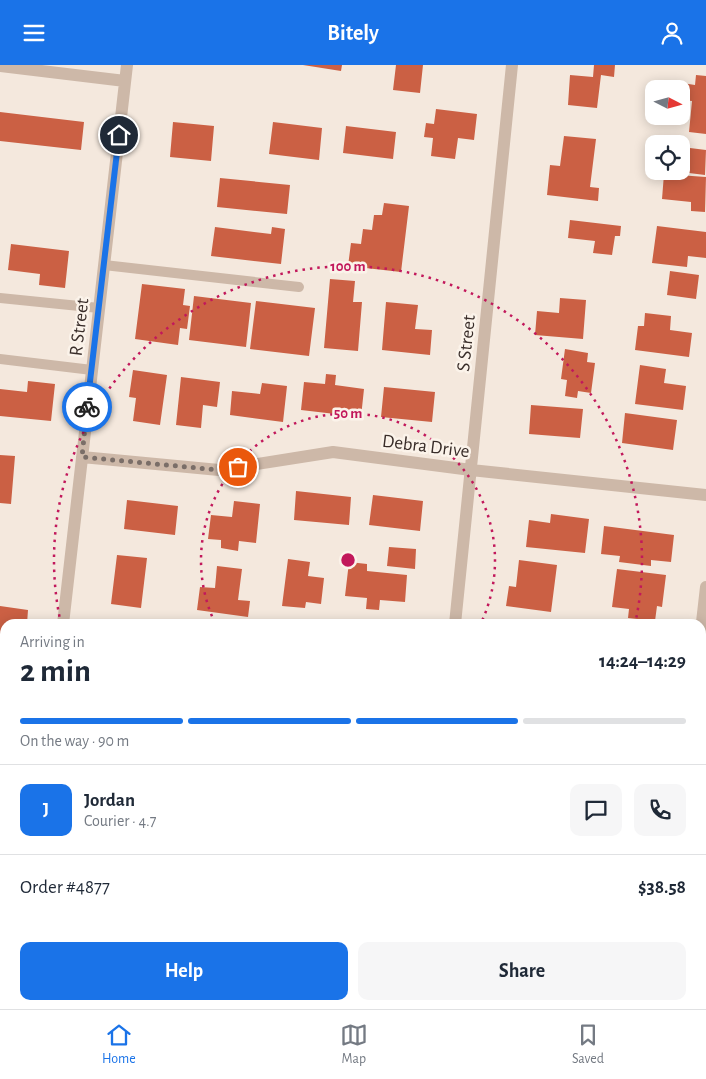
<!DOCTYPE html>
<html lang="en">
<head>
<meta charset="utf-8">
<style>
	body { margin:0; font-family:"Alegreya Sans",sans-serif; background:#f6f6f7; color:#1f2937; height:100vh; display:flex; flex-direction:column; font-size:19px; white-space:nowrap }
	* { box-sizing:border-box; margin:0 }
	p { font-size:16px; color:#747a83 }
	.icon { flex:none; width:28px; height:28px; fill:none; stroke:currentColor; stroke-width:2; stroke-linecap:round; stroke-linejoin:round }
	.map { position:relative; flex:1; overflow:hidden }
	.sheet { position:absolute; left:0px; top:554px; width:706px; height:391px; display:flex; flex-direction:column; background:#fff; border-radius:15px 15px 0 0; box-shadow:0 2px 12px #0003 }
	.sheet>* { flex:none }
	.needle { width:32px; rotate:96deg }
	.buttons { position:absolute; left:645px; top:15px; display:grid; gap:10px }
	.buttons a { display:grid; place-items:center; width:45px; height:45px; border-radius:10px; background:#fff; box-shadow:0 2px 12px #0003; font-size:25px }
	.pin { position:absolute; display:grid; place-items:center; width:42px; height:42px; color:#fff; margin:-21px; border:2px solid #fff; border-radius:50%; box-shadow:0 1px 5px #0007 }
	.courier { position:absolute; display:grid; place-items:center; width:50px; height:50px; margin:-25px; border:4px solid #1a73e8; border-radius:50%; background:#fff; color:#222; box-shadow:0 1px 6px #0007 }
	.head em { font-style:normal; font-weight:700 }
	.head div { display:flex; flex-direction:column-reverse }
	.head { display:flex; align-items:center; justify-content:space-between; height:85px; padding:0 20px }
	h1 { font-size:32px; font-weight:700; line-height:38px }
	.bar { display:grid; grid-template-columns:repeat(4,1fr); gap:8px 5px; align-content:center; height:60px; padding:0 20px }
	.bar i { height:6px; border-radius:4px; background:#e0e1e3 }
	.bar .on { background:#1a73e8 }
	.bar p { grid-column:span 4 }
	.line { display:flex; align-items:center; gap:12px; padding:0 20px; border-top:1px solid #e0e1e3 }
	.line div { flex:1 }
	.round { display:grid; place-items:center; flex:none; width:52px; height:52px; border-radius:10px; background:#f6f6f7 }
	.action { display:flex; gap:10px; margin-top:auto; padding:10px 20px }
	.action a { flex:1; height:58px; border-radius:10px; background:#1a73e8; color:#fff; font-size:20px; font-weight:700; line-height:58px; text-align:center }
	.action a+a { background:#f6f6f7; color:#1f2937 }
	header { display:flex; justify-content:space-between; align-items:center; height:65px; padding:0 20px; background:#1a73e8; color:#fff; font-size:22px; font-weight:700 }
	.menu { display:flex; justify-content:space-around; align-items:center; height:70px; border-top:1px solid #e0e1e3; background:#fff; font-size:14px; color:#747a83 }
	.menu a { display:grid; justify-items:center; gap:2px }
	.menu .on { color:#1a73e8 }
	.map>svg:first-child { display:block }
</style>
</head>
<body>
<header><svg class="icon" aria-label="menu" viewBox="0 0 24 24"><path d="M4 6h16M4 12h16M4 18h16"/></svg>Bitely<svg class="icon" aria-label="person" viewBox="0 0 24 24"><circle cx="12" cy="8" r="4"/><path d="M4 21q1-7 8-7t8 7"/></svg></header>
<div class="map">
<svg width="706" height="944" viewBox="0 0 706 944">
	<rect width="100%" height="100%" fill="#f4e8dd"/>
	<path fill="#cb6044" d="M303 0H342L341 6Z
		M396 0H423L420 28 393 25Z
		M594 0H615L614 12 601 10 597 43 568 40 570 10 593 12Z
		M696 10 706 11V69L689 67 692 36 681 35 682 18 695 20Z
		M436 44 477 49 474 75 458 73 455 94 431 91 433 73 424 72 426 58 434 59Z
		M0 47 84 57 81 85 0 76Z
		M173 57 214 61 211 96 170 92Z
		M273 57 322 63 319 95 269 89Z
		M346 61 396 67 393 94 343 88Z
		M564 71 596 74 590 122 599 123 598 136 547 130 550 100 560 101Z
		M682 82 706 85 705 110 681 107Z
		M664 109 706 112 705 147 691 146V137L662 134Z
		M220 113 290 120 287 149 217 142Z
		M384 138 409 141 401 207 348 201 351 178 361 179 363 164 372 165 374 150H382Z
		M570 155 621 161 620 171H615L612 190 593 188 595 176 568 173Z
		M657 161 706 167V193L688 191 687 202 652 198Z
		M215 162 271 169 272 162 285 164 281 199 211 191Z
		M11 179 69 186 65 223 39 220 40 209 8 205Z
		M670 206 699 210 696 234 667 230Z
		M330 214 355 216 353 237H362L358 286 324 283Z
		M142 219 185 224 183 240 190 241 187 264 180 263 178 280 135 274Z
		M194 231 251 238 246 282 189 275Z
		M560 233 586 235 583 274 535 270 537 246 559 248Z
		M256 236 315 243 309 291 250 284Z
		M386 237 418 240 415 264 432 265 430 290 382 285Z
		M645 248 671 251 670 265 692 268 689 292 635 285 638 261H644Z
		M565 284 588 288 587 297 595 298 591 328 578 326 577 333 565 331 567 315 561 314Z
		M640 300 666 304 664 318 686 321 683 345 635 339Z
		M133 305 167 310 160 360 133 356 136 333 129 332Z
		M326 309 336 310 335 320 364 324 361 352 301 345 304 317 325 319Z
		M181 312 220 317 217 342 203 340 201 363 176 360Z
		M28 316 55 319 51 356 0 351V324L27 327Z
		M262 318 287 321 283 357 230 350 232 326 260 329Z
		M384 322 435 327 432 357 381 352Z
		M531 340 583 344 580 373 529 369Z
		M625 348 677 355 673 385 622 378Z
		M0 390 15 391 11 439 0 438Z
		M296 426 351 432 349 460 294 455Z
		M373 430 423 436 420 466 369 460Z
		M127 435 178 441 175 470 124 464Z
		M234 436 260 439 256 478 239 476 238 486 221 483V475L208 474 211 450 232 452Z
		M551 449 589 454 585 488 526 482 529 455 550 458Z
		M604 461 674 470 671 497 651 495V501L619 497 620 491 601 489Z
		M389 482 416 484 415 504 387 501Z
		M117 490 147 493 141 543 111 539Z
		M288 494 310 497 308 511 324 513 321 539 306 537 305 543 282 541Z
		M519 495 557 500 551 547 506 541 509 521 516 522Z
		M349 497 367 499V506L407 510 405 537 380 535 379 545 366 544 367 533 345 531Z
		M217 501 242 504 238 535 250 536 248 552 197 545 200 522 215 523Z
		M617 504 666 510 662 542 657 541 655 556 628 553 629 544 612 542Z
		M0 541 28 545 27 559H5V581H0Z
		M0 607 5 608V624H0Z
		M58 940H98V944H58Z
		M104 940H143L142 944H103Z
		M323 940H343L365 944H323Z
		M577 940H619V944Z"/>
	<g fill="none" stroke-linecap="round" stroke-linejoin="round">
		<path stroke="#cdb8a8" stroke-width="10" d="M104 200 299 222
			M0 233 99 243
			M0 294 92 305"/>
		<path stroke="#cdb8a8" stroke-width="12" d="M0 1 125 16
			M82 392 219 405 333 387 471 405 706 430
			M63 559 127 0
			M455 559 512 0
			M701 566 706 522
			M22 944V940
			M413 944 414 940
			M660 944V940"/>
	</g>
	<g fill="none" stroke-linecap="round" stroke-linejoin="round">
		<path stroke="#7a6e68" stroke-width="5" stroke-dasharray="0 9" d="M87 342 82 392 219 405 238 402"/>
		<path stroke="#1a73e8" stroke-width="6" d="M87 342 119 70"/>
	</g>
	<g fill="none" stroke="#c2185b" stroke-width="2.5" stroke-dasharray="2.5 5">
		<path d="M215 558A147 147 0 1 1 481 558"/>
		<path d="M61 559A294 294 0 1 1 635 559"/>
	</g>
	<g text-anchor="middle" stroke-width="5" stroke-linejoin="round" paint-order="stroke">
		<g font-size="19" fill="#392d29" stroke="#fbf3ea">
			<text transform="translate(78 262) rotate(-83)" y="7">R Street</text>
			<text transform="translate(465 278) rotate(-84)" y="7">S Street</text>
			<text transform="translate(426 380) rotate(7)" y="7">Debra Drive</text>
		</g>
	</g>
	<circle cx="348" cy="495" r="8" fill="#c2185b" stroke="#fbf3ea" stroke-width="2.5"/>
	<g font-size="15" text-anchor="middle" font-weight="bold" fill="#c2185b" stroke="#fbf3ea" stroke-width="5" stroke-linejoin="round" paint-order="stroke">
		<text x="348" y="206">100 m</text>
		<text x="348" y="353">50 m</text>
	</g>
</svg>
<div class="buttons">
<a><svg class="needle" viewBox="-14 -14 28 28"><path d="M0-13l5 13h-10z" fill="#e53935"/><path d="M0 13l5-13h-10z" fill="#747a83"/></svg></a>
<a><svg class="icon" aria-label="locate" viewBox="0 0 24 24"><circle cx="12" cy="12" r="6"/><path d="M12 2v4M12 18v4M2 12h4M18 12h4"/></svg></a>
</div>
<div class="pin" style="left:238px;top:402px;background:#ea580c"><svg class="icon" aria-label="bag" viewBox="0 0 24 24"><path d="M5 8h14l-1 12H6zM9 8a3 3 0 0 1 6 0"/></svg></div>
<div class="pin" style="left:119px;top:70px;background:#1f2937"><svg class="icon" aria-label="home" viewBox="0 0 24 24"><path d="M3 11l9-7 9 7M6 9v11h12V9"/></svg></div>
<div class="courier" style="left:87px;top:342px"><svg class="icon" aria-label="bike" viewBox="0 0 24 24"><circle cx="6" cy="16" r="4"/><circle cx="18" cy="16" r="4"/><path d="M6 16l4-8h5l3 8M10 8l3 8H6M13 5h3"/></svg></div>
<section class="sheet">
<div class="head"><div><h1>2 min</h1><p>Arriving in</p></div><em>14:24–14:29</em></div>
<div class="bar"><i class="on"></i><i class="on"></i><i class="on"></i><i></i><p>On the way · 90 m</p></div>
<div class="line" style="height:90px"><b class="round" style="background:#1a73e8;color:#fff">J</b><div><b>Jordan</b><p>Courier · 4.7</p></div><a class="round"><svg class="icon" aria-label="chat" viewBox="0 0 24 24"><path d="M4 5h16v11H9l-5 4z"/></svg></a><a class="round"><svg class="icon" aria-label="phone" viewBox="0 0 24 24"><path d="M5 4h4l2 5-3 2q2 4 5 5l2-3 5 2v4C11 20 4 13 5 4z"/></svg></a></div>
<div class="line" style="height:65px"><div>Order #4877</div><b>$38.58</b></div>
<div class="action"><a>Help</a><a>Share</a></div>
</section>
</div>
<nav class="menu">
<a class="on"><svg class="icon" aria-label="home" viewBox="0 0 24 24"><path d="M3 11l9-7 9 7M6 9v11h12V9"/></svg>Home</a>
<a><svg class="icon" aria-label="map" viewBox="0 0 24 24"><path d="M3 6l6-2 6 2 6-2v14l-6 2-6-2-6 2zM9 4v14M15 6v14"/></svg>Map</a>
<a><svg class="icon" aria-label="saved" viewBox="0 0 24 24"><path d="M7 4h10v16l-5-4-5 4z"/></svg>Saved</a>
</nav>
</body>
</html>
